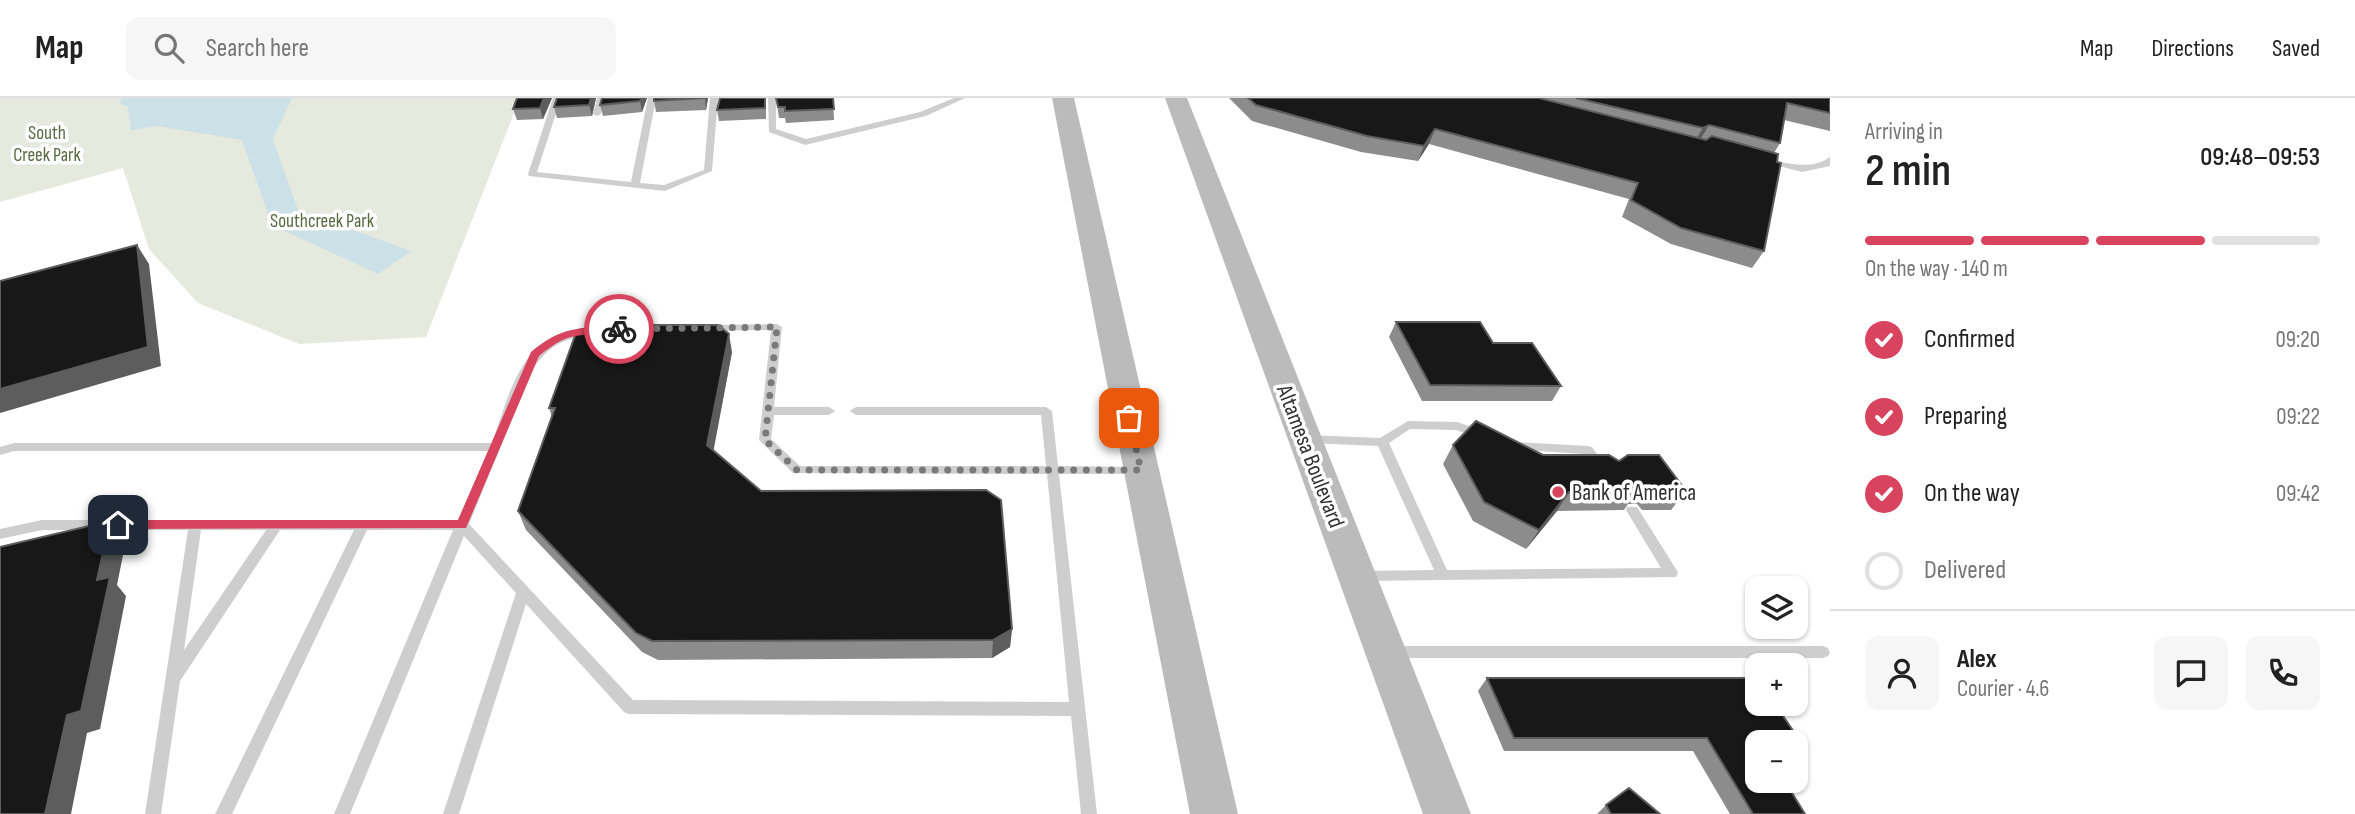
<!DOCTYPE html>
<html lang="en">
<head>
<meta charset="utf-8">
<style>
	body { margin:0; font-family:"Sofia Sans Condensed",sans-serif; background:#f6f6f6; color:#222; height:100vh; display:flex; flex-direction:column; font-size:26px; white-space:nowrap }
	* { box-sizing:border-box; margin:0 }
	p { font-size:23px; color:#767676 }
	.icon { flex:none; width:38px; height:38px; fill:none; stroke:currentColor; stroke-width:2; stroke-linecap:round; stroke-linejoin:round }
	.map { position:relative; flex:1; overflow:hidden }
	.details { display:flex; flex-direction:column; background:#fff; width:525px }
	.details>* { flex:none }
	.controls { position:absolute; left:1745px; top:478px; display:grid; gap:14px }
	.controls a { display:grid; place-items:center; width:63px; height:63px; border-radius:14px; background:#fff; box-shadow:0 2px 5px #0004; font-size:35px }
	.pin { position:absolute; display:grid; place-items:center; width:60px; height:60px; color:#fff; margin:-30px; border-radius:14px; box-shadow:0 4px 10px #0006 }
	.courier { position:absolute; display:grid; place-items:center; width:70px; height:70px; margin:-35px; border:5px solid #d8435e; border-radius:50%; background:#fff; color:#222; box-shadow:0 2px 9px #0007 }
	.summary em { font-style:normal; font-weight:600 }
	.summary div { display:flex; flex-direction:column-reverse }
	.summary { display:flex; align-items:center; justify-content:space-between; height:119px; padding:0 35px }
	h1 { font-size:46px; font-weight:600; line-height:52px }
	.bar { display:grid; grid-template-columns:repeat(4,1fr); gap:10px 7px; align-content:center; height:84px; padding:0 35px }
	.bar i { height:9px; border-radius:5px; background:#e0e0e0 }
	.bar .current { background:#d8435e }
	.bar p { grid-column:span 4 }
	.line { display:flex; align-items:center; gap:18px; padding:0 35px; border-top:2px solid #e0e0e0 }
	.line div { flex:1 }
	.round { display:grid; place-items:center; flex:none; width:74px; height:74px; border-radius:14px; background:#f6f6f6 }
	ol { padding:0 35px; list-style:none }
	li { display:flex; align-items:center; gap:21px; height:77px }
	li p { margin-inline-start:auto }
	li .icon { padding:7px; border-radius:50%; background:#d8435e; color:#fff; stroke-width:4 }
	li:last-child { color:#767676 }
	li i { width:38px; height:38px; border:4px solid #e0e0e0; border-radius:50% }
	header { display:flex; align-items:center; gap:42px; box-sizing:border-box; height:98px; padding:0 35px; background:#fff; border-bottom:2px solid #e0e0e0 }
	header strong { font-size:33px }
	nav { display:flex; gap:38px; margin-inline-start:auto; font-size:24px }
	.search { width:490px; height:63px; background:#f6f6f6; display:flex; align-items:center; gap:18px; box-sizing:border-box; padding:0 24px; border-radius:14px; color:#767676; font-size:26px }
	main { display:flex; flex:1; min-height:0 }
	.map>svg:first-child { display:block }
</style>
</head>
<body>
<header>
<strong>Map</strong>
<div class="search"><svg class="icon" aria-label="search" viewBox="0 0 24 24"><circle cx="10" cy="10" r="6"/><path d="M15 15l6 6"/></svg>Search here</div>
<nav><a>Map</a><a>Directions</a><a>Saved</a></nav>
</header>
<main>
<div class="map">
<svg width="1830" height="716" viewBox="0 0 1830 716">
	<rect width="100%" height="100%" fill="#fff"/>
	<path fill="#e5e9de" d="M0 0H520L426 239 299 246 198 205 149 151 123 70 0 104Z"/>
	<path fill="#cce0e8" d="M122 0H292L273 41 298 112 411 153 378 176 272 127 242 42 157 28 131 32 128 9 119 5Z"/>
	<g fill="none" stroke-linecap="round" stroke-linejoin="round">
		<path fill="#cecece" fill-rule="evenodd" d="M553 0H561L537 74 631 84 648 0H656L640 85 664 87 704 72 710 0H718L712 73 665 93 529 78 528 76Z
			M597 0H605L601 16 597 18 593 16Z
			M768 0H776V31L806 41 920 14 954 0H965L926 18 805 47 769 34Z
			M1830 59V68L1802 74 1760 63 1764 60C1787 65 1810 73 1830 59Z
			M777 226 782 229 774 309H829L835 313 829 317H774L771 341 800 368H1046L1041 317H856L850 313 856 309H1046L1052 313 1058 368 1144 369 1146 372 1140 376H1059L1097 716H1081L1071 618 629 616 624 614 526 506 459 716H443L516 495 464 438 350 716H334L453 432H367L232 716H215L354 432H280L180 583 161 716H145L188 432H42L0 441V431L42 422H458L488 353H14L0 357V349L14 345H492C505 310 515 261 550 240 565 232 582 231 598 229L602 230 603 232 602 234C567 242 556 240 533 270L469 426 633 602 1069 604 1047 376 793 375 759 342 771 232 707 233 702 230 707 227ZM201 432H266L184 552Z
			M1408 323 1457 324 1487 334 1489 337 1483 341 1456 332 1410 331 1389 345 1447 472 1661 470 1626 412 1627 409H1637L1676 471 1678 475 1676 479 1361 483 1356 482 1354 478 1356 474 1361 473 1434 472 1378 348 1308 345 1302 341 1308 337 1380 340Z
			M1513 344 1588 348 1592 349 1607 370 1601 374 1597 373 1584 356 1509 351 1507 348 1509 345Z
			M1392 548H1823L1828 550 1830 555 1828 558 1823 560H1392L1387 558 1385 554 1387 550Z"/>
		<path fill="#bbb" fill-rule="evenodd" d="M1052 0H1074L1238 716H1190Z
			M1165 0H1187L1471 716H1423Z"/>
	</g>
	<path fill="#8c8c8c" d="M552 0 543 21 517 22 513 11Z
		M557 0H596L592 18 557 20 554 9Z
		M602 0H647L642 14 603 18 600 7Z
		M708 0 706 12 656 14 654 3Z
		M719 0H766V21L719 23 717 12Z
		M776 0H833L834 22 786 25 785 20H779Z
		M1229 0H1830V33L1784 22 1780 45 1774 55 1764 153 1752 170 1671 146 1622 119 1629 101 1429 46 1418 63 1361 54 1252 23Z
		M1396 224 1493 245 1561 288 1552 303H1422L1389 239Z
		M732 254 713 352 761 393 1012 531 1010 549 992 560 658 562 642 554 526 432 518 413 552 319 549 310Z
		M1453 347 1543 357 1619 363 1686 393 1671 412H1642L1637 406H1628L1624 412 1557 413 1526 451 1473 423 1443 366Z
		M1487 580 1798 640 1794 644H1757L1805 716H1730L1693 653H1504L1478 593Z
		M1606 707 1660 716H1597Z"/>
	<path fill="#5d5d5d" d="M544 0H552L543 21 540 10Z
		M591 0H596L592 18 589 7Z
		M641 0H647L642 14 640 3Z
		M705 0H708L706 12Z
		M1709 27 1700 42 1693 46 1703 30Z
		M1435 31 1429 46 1418 63 1424 48Z
		M137 147 149 166 161 268 0 315V291Z
		M729 236 732 254 711 366 707 347Z
		M1569 394 1557 413 1526 451 1539 432Z
		M110 423 126 442 117 487 126 498 100 631 87 635 71 716H45Z
		M1012 531 1010 549 992 560 993 542Z"/>
	<path fill="#181818" stroke="#5d5d5d" stroke-width="2" d="M517 0H544L540 10 513 11Z
		M557 0H591L589 7 554 9Z
		M602 0H641L640 3 600 7Z
		M654 0H705L654 3Z
		M720 0H765V10L717 12Z
		M776 0H833L834 11 785 13V9H778Z
		M1248 0H1539L1706 42 1712 38 1778 56 1777 64 1781 65 1764 153 1681 130 1631 102 1638 85 1435 31 1424 48 1367 38 1256 7Z
		M1576 0H1830V15L1787 5 1780 45 1709 27 1703 30Z
		M137 147 148 249 0 291V183Z
		M1396 224H1480L1493 245H1532L1561 288 1430 287Z
		M592 227H718L729 236 707 347 761 393 986 392 1001 402 1012 531 993 542 652 543 636 535 518 413 555 310H549L576 235Z
		M1476 323 1543 357H1609L1619 363 1628 357H1659L1686 393H1656L1651 387H1641L1638 393 1569 394 1539 432 1484 404 1453 347Z
		M110 423 97 482 110 479 81 613 67 617 45 716H0V449Z
		M1487 580H1757V606H1775L1798 640H1757L1759 644H1757V682H1784L1805 716H1753L1707 640H1514Z
		M1629 690 1660 716H1611L1606 707Z"/>
	<path fill="#d8435e" d="M619 228 622 234C582 240 574 229 539 258L466 430 118 431 112 427 118 422H458L531 254C561 229 580 229 619 228Z"/>
	<g fill="none" stroke-linecap="round" stroke-linejoin="round">
		<path stroke="#797979" stroke-width="7" stroke-dasharray="0 12.6" d="M619 231 777 229 765 342 797 372H1141L1129 320"/>
	</g>
	<circle fill="#d8435e" stroke="#fff" stroke-width="2.5" cx="1558" cy="394" r="7"/>
	<g text-anchor="middle" stroke-width="7" stroke-linejoin="round" paint-order="stroke">
		<g font-size="19" fill="#586a41" stroke="#fff">
			<text x="47" y="41">South<tspan x="47" dy="22">Creek Park</tspan></text>
			<text x="322" y="129">Southcreek Park</text>
		</g>
		<g font-size="23" fill="#313131" stroke="#fff">
			<text transform="translate(1311 358) rotate(69)" y="8">Altamesa Boulevard</text>
		</g>
		<g font-size="23" fill="#313131" stroke="#fff" text-anchor="start">
			<text x="1572" y="402">Bank of America</text>
		</g>
	</g>
</svg>
<div class="controls">
<a><svg class="icon" aria-label="layers" viewBox="0 0 24 24"><path d="M12 4l9 5-9 5-9-5zM3 14l9 5 9-5"/></svg></a>
<a>+</a>
<a>−</a>
</div>
<div class="pin" style="left:1129px;top:320px;background:#ea580c"><svg class="icon" aria-label="bag" viewBox="0 0 24 24"><path d="M5 8h14l-1 12H6zM9 8a3 3 0 0 1 6 0"/></svg></div>
<div class="pin" style="left:118px;top:427px;background:#1f2937"><svg class="icon" aria-label="home" viewBox="0 0 24 24"><path d="M3 11l9-7 9 7M6 9v11h12V9"/></svg></div>
<div class="courier" style="left:619px;top:231px"><svg class="icon" aria-label="bike" viewBox="0 0 24 24"><circle cx="6" cy="16" r="4"/><circle cx="18" cy="16" r="4"/><path d="M6 16l4-8h5l3 8M10 8l3 8H6M13 5h3"/></svg></div>
</div>
<section class="details">
<div class="summary"><div><h1>2 min</h1><p>Arriving in</p></div><em>09:48–09:53</em></div>
<div class="bar"><i class="current"></i><i class="current"></i><i class="current"></i><i></i><p>On the way · 140 m</p></div>
<ol>
<li><svg class="icon" aria-label="check" viewBox="0 0 24 24"><path d="M5 12l5 5 9-10"/></svg>Confirmed<p>09:20</p></li>
<li><svg class="icon" aria-label="check" viewBox="0 0 24 24"><path d="M5 12l5 5 9-10"/></svg>Preparing<p>09:22</p></li>
<li><svg class="icon" aria-label="check" viewBox="0 0 24 24"><path d="M5 12l5 5 9-10"/></svg>On the way<p>09:42</p></li>
<li><i></i>Delivered</li>
</ol>
<div class="line" style="height:126px"><a class="round"><svg class="icon" aria-label="person" viewBox="0 0 24 24"><circle cx="12" cy="8" r="4"/><path d="M4 21q1-7 8-7t8 7"/></svg></a><div><b>Alex</b><p>Courier · 4.6</p></div><a class="round"><svg class="icon" aria-label="chat" viewBox="0 0 24 24"><path d="M4 5h16v11H9l-5 4z"/></svg></a><a class="round"><svg class="icon" aria-label="phone" viewBox="0 0 24 24"><path d="M5 4h4l2 5-3 2q2 4 5 5l2-3 5 2v4C11 20 4 13 5 4z"/></svg></a></div>
</section>
</main>
</body>
</html>
